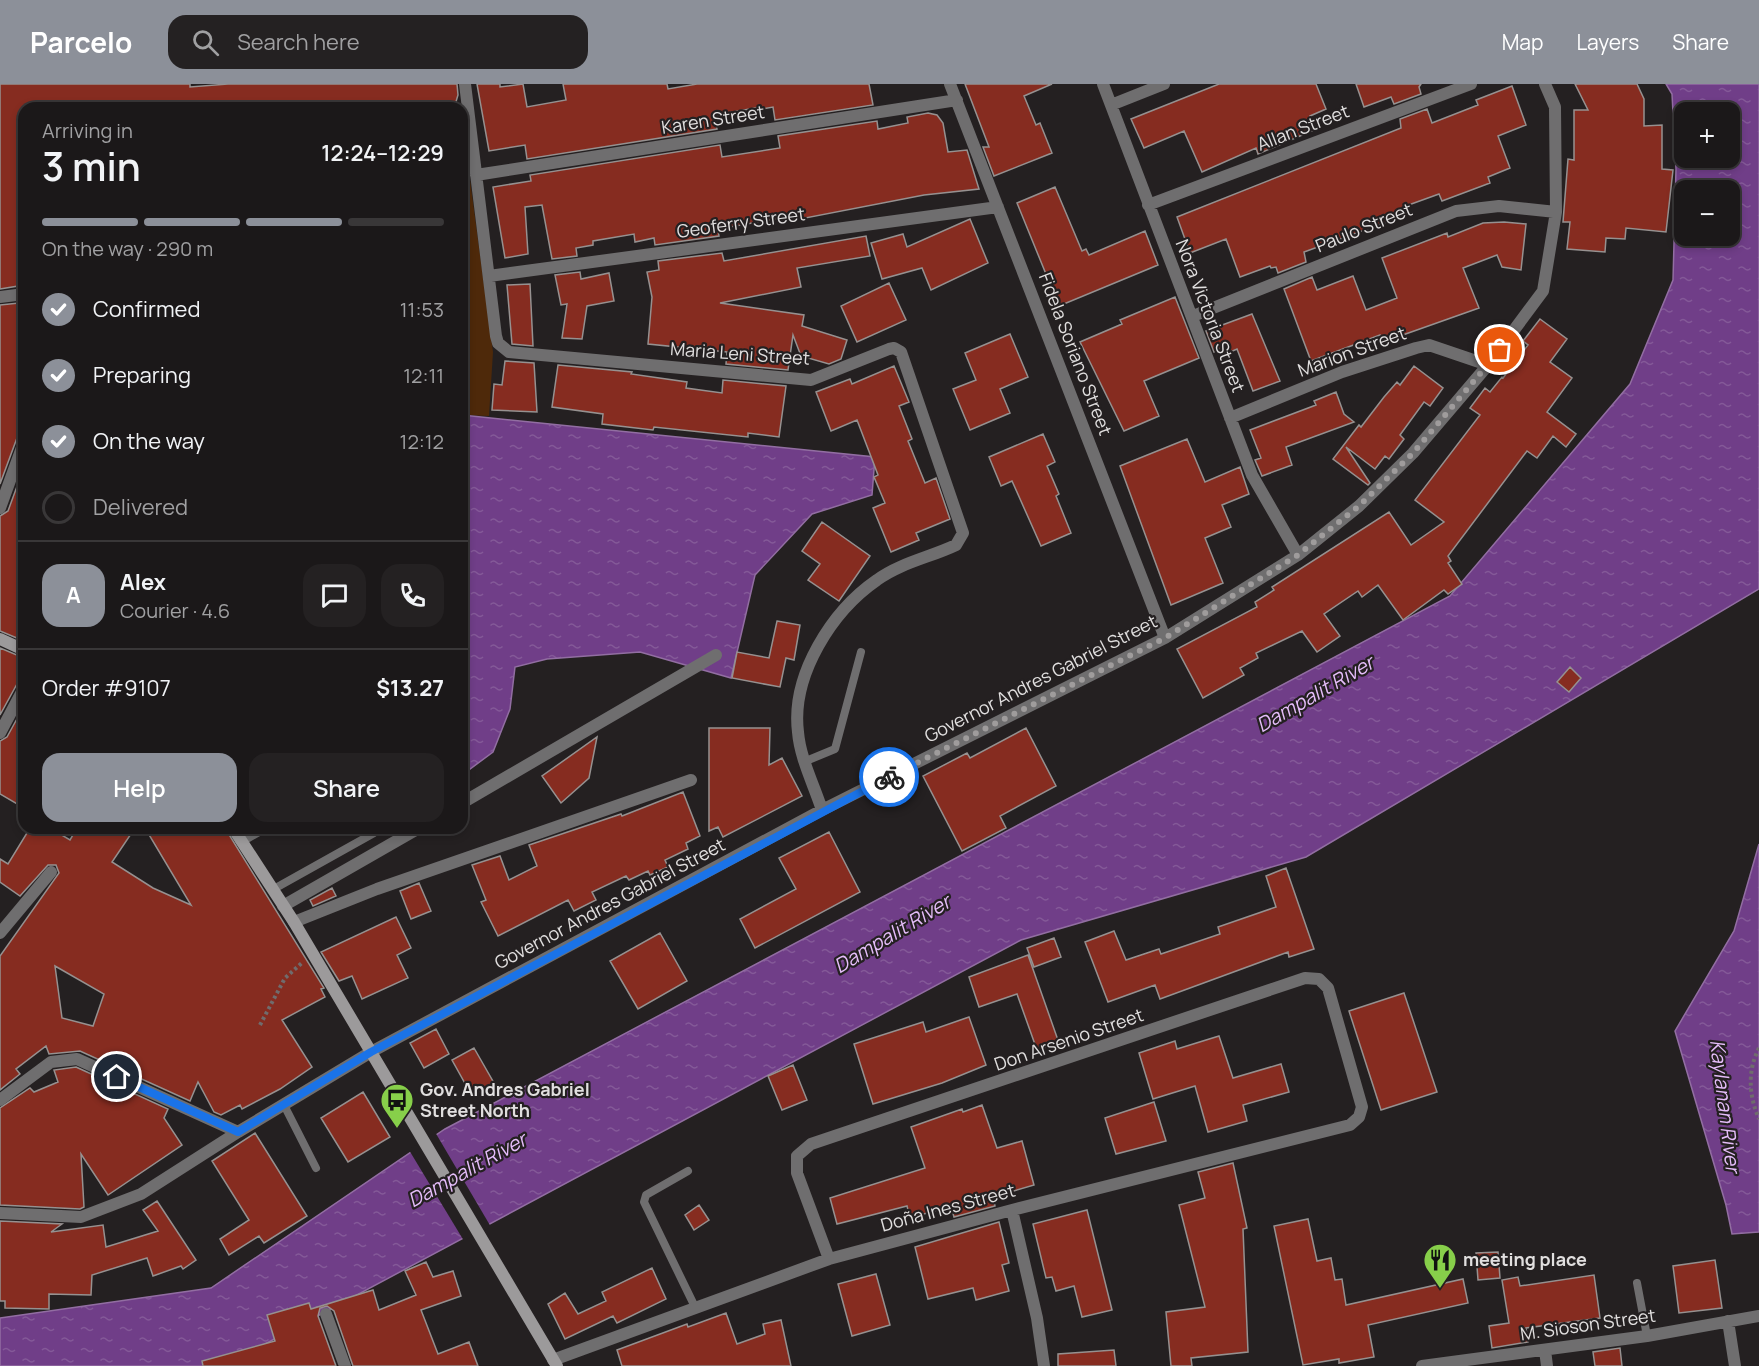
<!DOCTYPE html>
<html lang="en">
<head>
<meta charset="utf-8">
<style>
	body { margin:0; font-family:Manrope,sans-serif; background:#242122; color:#f1f3f6; height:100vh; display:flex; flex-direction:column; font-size:22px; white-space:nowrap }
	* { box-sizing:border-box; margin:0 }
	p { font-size:20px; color:#a0a0a2 }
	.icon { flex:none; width:33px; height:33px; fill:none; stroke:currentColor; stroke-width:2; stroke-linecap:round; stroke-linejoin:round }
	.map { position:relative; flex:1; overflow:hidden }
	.sheet { position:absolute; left:18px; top:18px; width:450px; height:732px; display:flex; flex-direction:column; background:#1b1819; border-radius:18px; box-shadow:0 3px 9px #0003,0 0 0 2px #393738 }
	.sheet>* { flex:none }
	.controls { position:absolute; left:1674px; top:18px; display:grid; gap:12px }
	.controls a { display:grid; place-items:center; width:66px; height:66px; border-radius:12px; background:#1b1819; box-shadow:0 3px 9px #0003,0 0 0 2px #393738; font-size:30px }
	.pin { position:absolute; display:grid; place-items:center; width:51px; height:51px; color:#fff; margin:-26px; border:3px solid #fff; border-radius:50%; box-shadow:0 2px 6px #0007 }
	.courier { position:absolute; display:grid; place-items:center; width:60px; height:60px; margin:-30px; border:4px solid #1a73e8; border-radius:50%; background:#fff; color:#222; box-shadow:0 2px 8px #0007 }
	.overview em { font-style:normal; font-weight:600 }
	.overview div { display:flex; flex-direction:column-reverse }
	.overview { display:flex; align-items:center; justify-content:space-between; height:102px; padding:0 24px }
	h1 { font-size:39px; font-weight:600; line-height:45px }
	.bar { display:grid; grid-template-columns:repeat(4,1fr); gap:9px 6px; align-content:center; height:72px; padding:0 24px }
	.bar i { height:8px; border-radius:4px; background:#393738 }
	.bar .active { background:#8c9099 }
	.bar p { grid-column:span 4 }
	.line { display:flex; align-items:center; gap:15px; padding:0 24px; border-top:2px solid #393738 }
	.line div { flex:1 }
	.round { display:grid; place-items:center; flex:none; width:63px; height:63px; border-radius:18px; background:#242122 }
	ol { padding:0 24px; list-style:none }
	li { display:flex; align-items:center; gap:18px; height:66px }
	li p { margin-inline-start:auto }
	li .icon { padding:6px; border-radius:50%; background:#8c9099; color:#fff; stroke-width:4 }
	li:last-child { color:#a0a0a2 }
	li i { width:33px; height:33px; border:3px solid #393738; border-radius:50% }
	.cta { display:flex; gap:12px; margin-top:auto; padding:12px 24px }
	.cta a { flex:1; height:69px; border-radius:18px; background:#8c9099; color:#fff; font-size:24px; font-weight:600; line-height:69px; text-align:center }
	.cta a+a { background:#242122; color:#f1f3f6 }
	header { display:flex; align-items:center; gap:36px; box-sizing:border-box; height:84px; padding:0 30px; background:#8c9099; color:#fff }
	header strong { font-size:28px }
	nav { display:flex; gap:33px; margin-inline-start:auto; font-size:21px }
	.search { width:420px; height:54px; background:#242122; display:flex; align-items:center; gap:15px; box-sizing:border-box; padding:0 21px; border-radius:18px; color:#a0a0a2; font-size:22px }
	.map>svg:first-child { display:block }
</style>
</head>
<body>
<header>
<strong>Parcelo</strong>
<div class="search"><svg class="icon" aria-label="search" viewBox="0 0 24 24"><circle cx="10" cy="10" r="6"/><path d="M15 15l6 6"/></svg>Search here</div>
<nav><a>Map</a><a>Layers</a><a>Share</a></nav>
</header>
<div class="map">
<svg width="1759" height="1282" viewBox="0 0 1759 1282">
	<defs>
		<pattern id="water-ripples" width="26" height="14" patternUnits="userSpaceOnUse" patternTransform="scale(1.5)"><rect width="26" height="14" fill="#703e88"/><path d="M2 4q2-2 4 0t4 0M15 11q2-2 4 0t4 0" fill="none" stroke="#845998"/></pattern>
	</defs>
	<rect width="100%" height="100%" fill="#242021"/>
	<path fill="#4e290a" d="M463 44 493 268 489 332 462 331Z"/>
	<path fill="url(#water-ripples)" stroke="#926ea2" stroke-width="1.5" fill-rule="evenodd" d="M1666 0H1759V505L1306 773 1021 856 224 1282H0V1234L211 1204 445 1045 1450 512 1630 300 1673 196 1676 85 1672 10ZM1684 28H1730V74H1684ZM1684 106H1730V152H1684Z
		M462 331 875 373 872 411 812 430 755 491 731 594 640 568 547 575 515 583 510 625 493 668 462 691Z
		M1759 760V1148L1732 1150 1726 1121 1675 947 1734 847Z"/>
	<path fill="#242021" d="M435 1048 491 1143 464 1157 409 1066Z"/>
	<path fill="#862c20" stroke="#969190" stroke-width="1.5" fill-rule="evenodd" d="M0 0H190V3L228 0H457L458 11 455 21 448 24H24V149L17 150 18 202 0 205Z
		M477 0H500V3L523 0 527 23 566 16 563 0H667L668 5 697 0H869L873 21 775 36 773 23 756 26V24L715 31 717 45 527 75 525 61 489 67Z
		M965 0H1052L1024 12 1036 41 1040 39 1052 69 994 92 983 63H989Z
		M1219 0H1316L1326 25 1310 32 1316 45 1258 70 1256 64 1202 88 1184 47 1144 64 1131 35Z
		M1356 0H1421L1419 3 1421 10 1394 20 1391 13 1364 23Z
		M1575 0H1637L1644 15V42L1662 41V85L1673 86 1666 148 1626 144 1625 155 1606 154 1605 168 1567 165 1570 138H1563L1568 75 1574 76V26H1588Z
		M1512 2 1526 41 1498 52 1510 84 1488 93 1490 99 1442 117 1439 110 1403 123 1406 131 1304 168 1306 178 1278 189 1276 183 1271 184 1270 182 1240 193 1226 155 1190 169 1177 133 1401 44 1400 35 1427 25 1432 39 1478 21 1476 16Z
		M928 29 937 31 943 39 948 68 967 66 979 105 924 111 790 137 789 133 758 138 718 145 719 152 655 161 654 154 635 158 634 150 593 157V161L576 164 577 172 552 175 542 121 525 123 528 170 505 174 493 103 531 97 530 91 720 61 722 73 780 64 778 52 877 37 878 45 908 39 907 33Z
		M1055 103 1082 167 1086 165 1089 171 1145 147 1158 181 1059 222 1017 119Z
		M970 135 988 179 931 206 922 184 882 195 871 159 903 150 907 163Z
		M1504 138 1526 140 1521 186 1502 183 1497 171 1463 184 1479 224 1383 258 1380 251 1311 277 1284 205 1312 193 1317 206 1353 192 1366 226 1397 214 1382 174 1447 149 1448 153 1483 139Z
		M866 152 870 172 797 184 801 203 720 219 804 231 802 242 847 256 841 275 829 280 801 272 793 251 788 286 726 280 727 268 648 260 652 213 647 188 659 186 658 177 722 169 724 177Z
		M580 188 581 195 609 189 614 217 587 222 582 255 562 254 567 220 561 221 555 191Z
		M889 199 906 236 857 258 841 222Z
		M530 200 533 262 512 260 507 201Z
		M1175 213 1199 274 1144 297 1159 332 1124 347 1080 258 1122 240 1120 236Z
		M19 219 24 220V335L0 400V221Z
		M1252 230 1280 297 1253 307 1237 265 1228 269 1226 262 1214 268 1206 247Z
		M1540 235 1567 255 1550 278 1572 294 1547 328 1576 350 1566 363 1553 352 1537 374 1527 367 1448 472 1451 477 1448 479 1462 500 1448 510 1444 506 1403 536 1378 501 1362 513 1358 507 1324 530 1340 552 1317 568 1302 547 1256 569 1258 574 1240 584 1244 591 1203 614 1177 565 1257 523 1255 518 1274 506 1272 503 1389 428 1411 461 1444 438 1415 416 1480 331 1470 324 1485 304 1490 308 1502 293 1503 294 1528 261 1523 257Z
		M1010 250 1028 293 1000 305 1010 329 970 346 953 305 976 296 965 269Z
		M505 277 534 279 537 328 492 326 494 300 502 301Z
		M558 281 632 288 631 290 687 298 686 304 722 309 723 296 786 302 779 353 748 349V353L654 343 653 346 602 340 603 330 552 323Z
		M894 282 909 318 899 322 912 355 908 357 925 399 936 394 950 435 916 449 919 456 891 468 873 424 885 419 874 393 878 391 857 336 831 347 816 308 850 295 852 300Z
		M1414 282 1443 304 1430 322 1424 318 1400 351 1404 355 1389 375 1385 372 1375 385 1346 363 1370 399 1368 401 1333 375 1359 341 1361 343 1384 313 1397 298 1400 301Z
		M1336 308 1344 330 1354 338 1286 363 1292 381 1262 392 1255 376 1261 374 1250 346 1316 321 1314 317Z
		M1043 350 1055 378 1047 382 1059 410 1056 412 1071 449 1041 462 1012 397 1001 402 989 373Z
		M1187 355 1205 398 1240 383 1249 410 1222 421 1231 443 1205 454 1223 499 1171 521 1120 382Z
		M23 386H24V557L0 547V432L8 427Z
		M822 438 870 472 839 517 808 496 820 480 802 467Z
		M777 537 800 541 794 576 786 574 780 603 732 594 737 568 769 574Z
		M0 564 24 574V596L17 600 0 631Z
		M1570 583 1581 594 1569 608 1557 598Z
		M24 622V724L0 710V657L7 653Z
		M709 644H770L769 681 782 674 802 712 723 753 718 743 709 747Z
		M1026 644 1056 702 1000 732 1006 744 962 767 923 692 967 669 970 674Z
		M597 653 589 694 561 719 542 692Z
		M683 708 700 752 686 759 688 765 665 776 668 783 650 791 648 787 629 796 626 792 592 808 596 816 574 827 568 816 498 852 481 818 486 816 472 781 500 772 509 796 537 782 529 761 621 730 622 732Z
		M30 744H50L70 756 77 744H135L112 778 153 804 191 821 145 744H225L324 904 321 905 325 913 282 936 312 983 280 1005 242 1025 240 1021 221 1031 214 1028 198 998 190 1017 80 967 49 970 46 962 16 985 20 990 0 1006V872L59 789 56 781H48L20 812 0 798V775L8 780ZM55 882 104 910 93 942 62 934Z
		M829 748 860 808 755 864 740 835 796 805 779 774Z
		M1286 784 1314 865 1289 873 1288 868 1160 915 1155 901 1108 918 1085 858 1114 847 1126 876 1159 865 1161 870 1220 850 1218 843 1276 823 1266 792Z
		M419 799 431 827 411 835 400 807Z
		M332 804 336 812 313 822 310 816Z
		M396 833 411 864 397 871 408 894 362 915 352 892 339 897 321 868Z
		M660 849 687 897 638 925 610 877Z
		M1054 854 1061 873 1034 883 1027 864Z
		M1028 871 1059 959 1037 966 1017 910 979 923 969 893Z
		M1404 909 1437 1008 1381 1026 1349 927Z
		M969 933 986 981 942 999 873 1020 854 960 923 938 926 948Z
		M436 945 449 970 424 984 410 959Z
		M1219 952 1233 994 1281 980 1289 1008 1243 1021 1247 1037 1208 1048 1195 1002 1153 1015 1139 969 1175 957 1177 965Z
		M474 964 494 999 472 1012 452 976Z
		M793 981 807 1016 782 1026 768 992Z
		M76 983 168 1025 164 1034 182 1061 108 1111 81 1070 84 1123 80 1125 0 1121V1024L30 1004 34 1008 58 998 54 986Z
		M363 1008 390 1053 348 1078 321 1034Z
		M1154 1018 1166 1057 1116 1070 1105 1034Z
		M982 1021 997 1064 1022 1057 1034 1101 993 1113 995 1122 954 1133 951 1122 910 1134 907 1122 837 1140 830 1114 925 1084 911 1043 962 1025 963 1028Z
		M255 1049 307 1132 264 1159 259 1152 229 1171 220 1155 249 1136 212 1077Z
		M1233 1079 1247 1144 1243 1145 1248 1268 1191 1274 1192 1282H1171L1166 1228 1205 1223 1179 1121 1205 1114 1198 1088Z
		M157 1117 196 1176 183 1185 181 1182 153 1192 147 1174 92 1191 91 1211 49 1210V1225L5 1224V1217H0V1137L62 1140 51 1148 103 1141 106 1163 158 1147 143 1126Z
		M699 1121 709 1136 694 1146 685 1131Z
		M1087 1126 1112 1226 1082 1233 1074 1202 1056 1207 1052 1193 1046 1194 1033 1140Z
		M1308 1135 1317 1177 1331 1174 1335 1196 1342 1195 1346 1221 1463 1195 1468 1219 1368 1241 1374 1273 1339 1279V1275L1303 1281 1274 1142Z
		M999 1138 1009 1179 1002 1181 1009 1207 976 1216 973 1204 928 1215 915 1163Z
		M1498 1168 1500 1194 1478 1196 1476 1169Z
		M1715 1176 1722 1224 1679 1229 1673 1182Z
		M426 1178 433 1193 453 1187 461 1212 421 1226 438 1270 469 1258 478 1282H353L334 1227 327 1222 320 1224 318 1232 336 1282H203L202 1277 275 1257 267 1231 309 1219 311 1225 373 1206 379 1226 416 1211 405 1187Z
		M652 1184 666 1215 617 1239 613 1232 565 1255 548 1220 565 1209 578 1230 606 1217 602 1208Z
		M876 1190 890 1241 852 1252 838 1200Z
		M1594 1191 1600 1234 1526 1244 1528 1258 1492 1264 1489 1242 1509 1239 1502 1196 1518 1193 1520 1202Z
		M726 1229 737 1260 765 1250 763 1240 781 1236 791 1282H622L617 1266 687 1240 688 1243Z
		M1620 1264 1622 1282H1595L1593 1268Z
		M1114 1266 1116 1282H1058V1270Z"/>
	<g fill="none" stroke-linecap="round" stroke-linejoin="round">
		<path stroke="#706c6d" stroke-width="4" stroke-dasharray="3 3" stroke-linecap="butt" d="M260 941 285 894 303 878
			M1759 964C1747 987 1749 1012 1759 1035"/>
		<path stroke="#6f6e6f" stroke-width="8" d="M806 677 835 665 861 568
			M272 806 374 749
			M284 1021 316 1084
			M688 1087 646 1111 644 1118 696 1225
			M1637 1199 1647 1252"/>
		<path stroke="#6f6e6f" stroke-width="12" d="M465 0 496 252 498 259 509 268 811 296 889 265 894 264 901 268 963 449 956 461C931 473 900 479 877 496 832 527 791 591 798 648 800 674 814 701 822 726
			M950 0 1165 554
			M1103 0 1252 391 1298 471
			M1111 21 1164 0
			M476 91 957 16
			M1148 121 1471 0
			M489 192 998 123
			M0 213 24 210
			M1193 232 1456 127 1499 122 1556 128
			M1230 334 1342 288 1416 264 1429 261 1488 281
			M0 424 24 358
			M0 649 24 604
			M462 719 716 571
			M241 756 262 744
			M283 822 419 744
			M294 838 377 805 691 696
			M0 849 51 788
			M0 1016 51 978 77 975 238 1048
			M1012 1126 1037 1234 1044 1282
			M0 1129 81 1133 141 1110 238 1048 371 968 822 726 1165 554 1298 471 1359 422 1413 369 1488 281 1543 207 1556 128 1555 23 1545 0
			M326 1230 345 1282
			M1728 1237 1735 1282
			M1545 1266 1547 1282
			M553 1276 829 1175 1012 1126 1350 1041 1359 1033 1362 1023 1328 904 1319 895 1305 894 811 1060 797 1072V1089L829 1175
			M1422 1282 1647 1252 1759 1232"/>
		<path stroke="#9c9a9b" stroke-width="12" d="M0 555 24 566
			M233 744 294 838 557 1282"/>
	</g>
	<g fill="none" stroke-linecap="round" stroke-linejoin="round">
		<path stroke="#9f9c9c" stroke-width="6" stroke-dasharray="0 10.8" d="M889 693 1165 554 1298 471 1359 422 1413 369 1500 266"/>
		<path stroke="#1a73e8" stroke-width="8" d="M117 993 238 1048 371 968 889 693"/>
	</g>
	<defs>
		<symbol id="bus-pin" viewBox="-11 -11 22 30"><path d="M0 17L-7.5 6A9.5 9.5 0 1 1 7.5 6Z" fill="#87cf4a" stroke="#242021"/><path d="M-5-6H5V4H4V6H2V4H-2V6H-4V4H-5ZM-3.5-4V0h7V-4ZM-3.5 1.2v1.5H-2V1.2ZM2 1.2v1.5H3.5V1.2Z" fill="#111"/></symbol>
		<symbol id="restaurant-pin" viewBox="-11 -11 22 30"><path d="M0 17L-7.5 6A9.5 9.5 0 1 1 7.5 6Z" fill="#87cf4a" stroke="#242021"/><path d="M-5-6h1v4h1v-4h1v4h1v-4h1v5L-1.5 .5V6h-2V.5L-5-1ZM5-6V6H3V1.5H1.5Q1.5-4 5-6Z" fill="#111"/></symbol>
	</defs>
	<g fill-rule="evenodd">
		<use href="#bus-pin" x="378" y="997" width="38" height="52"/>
		<use href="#restaurant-pin" x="1421" y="1157" width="38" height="52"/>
	</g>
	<g text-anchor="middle" stroke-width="4.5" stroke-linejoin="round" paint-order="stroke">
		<g font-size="18" fill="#e1dfdf" stroke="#242021">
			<text transform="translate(713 36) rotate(-9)" y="6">Karen Street</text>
			<text transform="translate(1303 44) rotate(-21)" y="6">Allan Street</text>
			<text transform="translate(741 139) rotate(-8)" y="6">Geoferry Street</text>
			<text transform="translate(1364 144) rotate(-22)" y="6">Paulo Street</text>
			<text transform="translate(1210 232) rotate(69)" y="6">Nora Victoria Street</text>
			<text transform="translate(1352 268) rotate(-20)" y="6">Marion Street</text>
			<text transform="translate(740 270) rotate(4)" y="6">Maria Leni Street</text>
			<text transform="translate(1075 270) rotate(69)" y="6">Fidela Soriano Street</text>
			<text transform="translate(1041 595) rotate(-27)" y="6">Governor Andres Gabriel Street</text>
			<text transform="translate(610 820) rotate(-28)" y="6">Governor Andres Gabriel Street</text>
			<text transform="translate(1069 956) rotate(-19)" y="6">Don Arsenio Street</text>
			<text transform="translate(948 1124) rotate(-15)" y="6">Doña Ines Street</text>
			<text transform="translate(1588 1241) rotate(-8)" y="6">M. Sioson Street</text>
		</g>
		<g font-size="18" font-weight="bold" fill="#e1dfdf" stroke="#242021" text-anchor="start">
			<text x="420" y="1012">Gov. Andres Gabriel<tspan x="420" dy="21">Street North</tspan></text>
			<text x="1463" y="1182">meeting place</text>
		</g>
		<g font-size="20" font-style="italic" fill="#e5bdfa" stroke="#242021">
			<text transform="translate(1315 610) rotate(-30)" y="7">Dampalit River</text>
			<text transform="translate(892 850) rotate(-31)" y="7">Dampalit River</text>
			<text transform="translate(1725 1022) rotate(83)" y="7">Kaylanan River</text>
			<text transform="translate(467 1086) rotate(-29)" y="7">Dampalit River</text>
		</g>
	</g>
</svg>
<div class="controls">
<a>+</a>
<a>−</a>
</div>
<div class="pin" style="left:1500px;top:266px;background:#ea580c"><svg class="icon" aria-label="bag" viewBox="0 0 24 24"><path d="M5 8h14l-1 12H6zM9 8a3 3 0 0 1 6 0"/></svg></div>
<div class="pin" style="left:117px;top:993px;background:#1f2937"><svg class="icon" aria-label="home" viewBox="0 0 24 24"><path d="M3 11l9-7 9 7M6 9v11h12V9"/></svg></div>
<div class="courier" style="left:889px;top:693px"><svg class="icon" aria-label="bike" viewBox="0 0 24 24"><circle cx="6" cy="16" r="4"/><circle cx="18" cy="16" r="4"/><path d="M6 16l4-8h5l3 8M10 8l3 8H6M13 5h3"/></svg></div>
<section class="sheet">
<div class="overview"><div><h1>3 min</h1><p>Arriving in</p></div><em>12:24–12:29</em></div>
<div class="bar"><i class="active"></i><i class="active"></i><i class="active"></i><i></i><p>On the way · 290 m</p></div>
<ol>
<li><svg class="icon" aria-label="check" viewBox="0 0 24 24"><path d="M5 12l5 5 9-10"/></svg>Confirmed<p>11:53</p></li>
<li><svg class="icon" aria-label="check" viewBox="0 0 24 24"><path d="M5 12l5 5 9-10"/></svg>Preparing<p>12:11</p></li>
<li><svg class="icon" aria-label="check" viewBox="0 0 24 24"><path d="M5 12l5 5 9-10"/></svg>On the way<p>12:12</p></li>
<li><i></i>Delivered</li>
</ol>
<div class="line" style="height:108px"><b class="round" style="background:#8c9099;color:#fff">A</b><div><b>Alex</b><p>Courier · 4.6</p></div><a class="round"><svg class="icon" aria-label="chat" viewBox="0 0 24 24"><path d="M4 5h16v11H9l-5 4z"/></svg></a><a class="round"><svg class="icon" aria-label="phone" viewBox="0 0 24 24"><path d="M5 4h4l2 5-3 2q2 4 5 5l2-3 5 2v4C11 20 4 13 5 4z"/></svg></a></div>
<div class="line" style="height:78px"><div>Order #9107</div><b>$13.27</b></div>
<div class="cta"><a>Help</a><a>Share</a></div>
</section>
</div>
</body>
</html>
